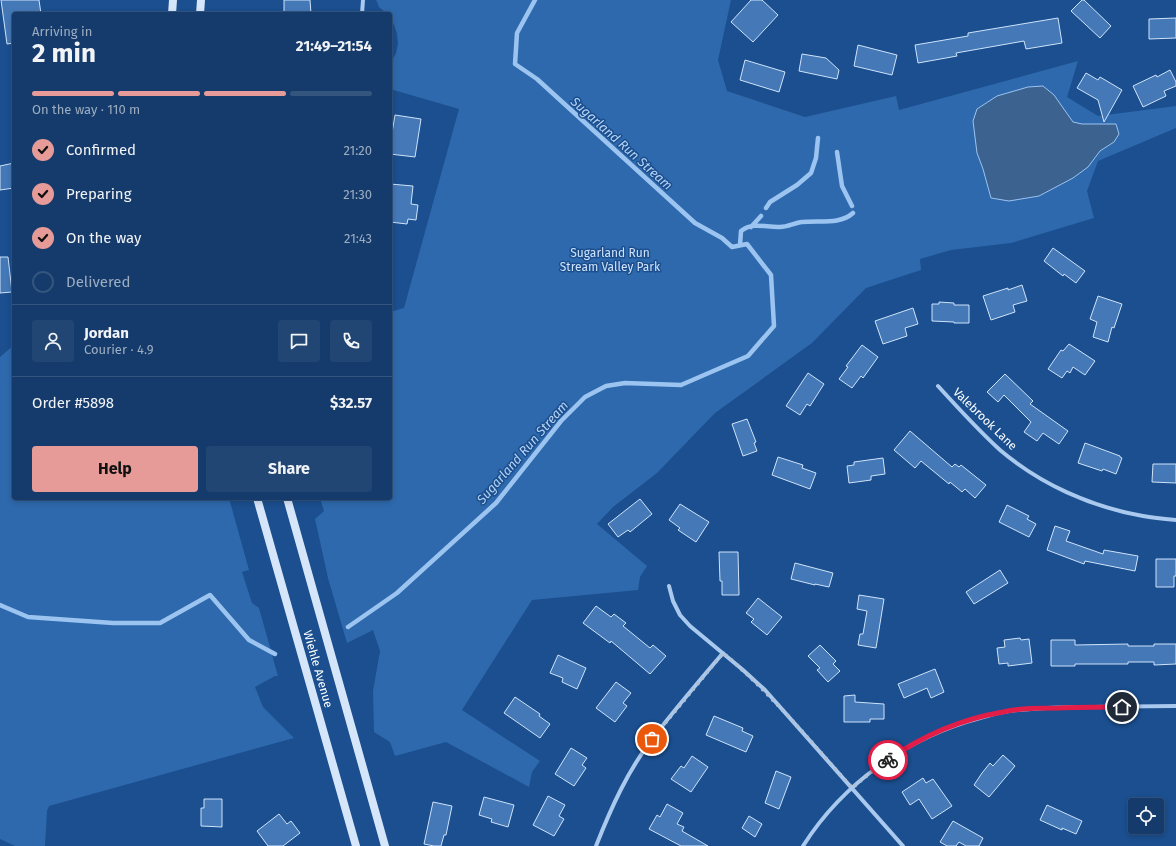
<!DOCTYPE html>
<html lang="en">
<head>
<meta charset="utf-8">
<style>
	body { margin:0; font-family:"Fira Sans",sans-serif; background:#214673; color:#f1f3f6; height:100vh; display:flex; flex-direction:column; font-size:15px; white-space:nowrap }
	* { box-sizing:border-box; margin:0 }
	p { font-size:13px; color:#9dadc1 }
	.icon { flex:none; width:22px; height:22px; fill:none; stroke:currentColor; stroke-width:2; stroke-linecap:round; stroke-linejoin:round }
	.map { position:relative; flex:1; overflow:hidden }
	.sheet { position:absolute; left:12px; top:12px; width:380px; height:488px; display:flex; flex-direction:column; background:#143b6b; border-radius:4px; box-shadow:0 2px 6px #0003,0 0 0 1px #33557e }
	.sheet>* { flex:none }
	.controls { position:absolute; left:1128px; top:798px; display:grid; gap:8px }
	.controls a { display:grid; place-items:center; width:36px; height:36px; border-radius:4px; background:#143b6b; box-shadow:0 2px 6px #0003,0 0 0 1px #33557e; font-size:20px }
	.pin { position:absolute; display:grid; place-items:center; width:34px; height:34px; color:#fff; margin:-17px; border:2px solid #fff; border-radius:50%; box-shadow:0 1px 4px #0007 }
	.courier { position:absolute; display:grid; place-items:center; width:40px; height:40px; margin:-20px; border:3px solid #e11d48; border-radius:50%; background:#fff; color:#222; box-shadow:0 1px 5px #0007 }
	.overview em { font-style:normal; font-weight:700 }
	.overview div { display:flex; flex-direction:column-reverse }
	.overview { display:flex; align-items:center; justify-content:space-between; height:68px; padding:0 20px }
	h1 { font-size:26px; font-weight:700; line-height:30px }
	.bar { display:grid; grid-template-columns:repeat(4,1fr); gap:6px 4px; align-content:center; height:48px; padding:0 20px }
	.bar i { height:5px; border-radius:3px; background:#33557e }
	.bar .current { background:#e69b98 }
	.bar p { grid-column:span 4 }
	.line { display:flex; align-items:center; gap:10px; padding:0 20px; border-top:1px solid #33557e }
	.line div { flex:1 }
	.round { display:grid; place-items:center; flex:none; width:42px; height:42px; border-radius:4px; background:#214673 }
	ol { padding:0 20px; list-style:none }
	li { display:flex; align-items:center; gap:12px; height:44px }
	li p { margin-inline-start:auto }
	li .icon { padding:4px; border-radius:50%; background:#e69b98; color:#111; stroke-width:4 }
	li:last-child { color:#9dadc1 }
	li i { width:22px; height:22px; border:2px solid #33557e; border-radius:50% }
	.button { display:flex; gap:8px; margin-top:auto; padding:8px 20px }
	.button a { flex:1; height:46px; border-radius:4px; background:#e69b98; color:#111; font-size:16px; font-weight:700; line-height:46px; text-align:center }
	.button a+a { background:#214673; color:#f1f3f6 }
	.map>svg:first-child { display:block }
</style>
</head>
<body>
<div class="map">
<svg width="1176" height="846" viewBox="0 0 1176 846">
	<rect width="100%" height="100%" fill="#1b4f8f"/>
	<path fill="#2e69ad" d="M376 0H731L718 60 727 91 805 117 896 96 899 110 1078 61 1067 97 1098 116 1176 106V128L1098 161 1087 191 1094 218 1011 243 951 250 920 259 921 270 866 288 812 343 715 413 657 473 613 507 597 524 647 566 640 577 638 590 532 600 462 710 540 761 532 772 529 787 446 742 395 756 390 742 374 732 373 691 380 651 373 630 347 643 328 578 315 519 324 511 320 498H390V312L404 308 459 109 390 89V64L396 53 398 44 397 34 394 25 390 18V14H387L379 7Z
		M14 345V498H229L249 570 242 572 252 603 259 608 278 676H275L255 687 263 707 294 738 49 806 47 811 45 846H15L0 839V357Z"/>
	<path fill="#3c6290" stroke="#9cc4f0" d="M1043 86 1054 95 1073 122 1082 124H1116L1119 134 1114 142 1100 151 1088 167 1073 178 1039 196 1009 201 991 198 983 169 977 153 973 121 977 109 997 96 1028 87Z"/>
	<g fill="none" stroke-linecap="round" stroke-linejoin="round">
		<path stroke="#9cc4f0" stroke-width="4.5" d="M837 152 842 186 852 206
			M766 208 770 202 797 185 811 173 816 158 818 138
			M751 227 761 216
			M740 245 741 231C753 222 764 227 778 227 786 228 794 223 802 222 819 220 840 225 853 213
			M0 605 28 617 113 623H160L210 595 249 640 275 654
			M348 627 397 593 496 503 561 421 585 397 606 386 625 383 681 385 748 356 774 326 771 275 747 244 732 247 722 238 695 223 537 79 515 64 517 33 535 0"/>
	</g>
	<path fill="#4478b7" stroke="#cfe3fa" d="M1 0H39L41 14H14V43L7 44Z
		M284 0H310L311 14H284Z
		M751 0H762L778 15 753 42 731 22Z
		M1082 0H1084L1111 26 1100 38 1071 11Z
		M1058 18 1062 43 1026 49 1024 41 956 53 957 56 918 63 915 45 968 36V33Z
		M1176 18V38L1149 39V19Z
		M858 45 897 55 892 75 854 66Z
		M802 54 826 58 839 70 837 79 799 71Z
		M745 60 785 72 779 92 740 80Z
		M1170 70 1176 82V86L1164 91 1166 96 1143 107 1133 86 1156 75 1157 77Z
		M1086 73 1098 80 1100 77 1122 90 1104 122 1098 100 1077 88Z
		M395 115 421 119 415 157 390 154V145Z
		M14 163V188L0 190V166Z
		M390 184 413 186 411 204 418 205 416 220 408 219 407 224 390 222Z
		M1053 248 1085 271 1076 283 1064 274 1063 276 1044 261Z
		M0 257H8L12 292 0 293Z
		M1022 285 1027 301 1013 305 1015 312 991 320 983 296 1008 288V290Z
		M1098 296 1122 304 1114 328 1112 327 1108 342 1093 337 1097 322 1090 319Z
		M939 302 954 303V305H969V323H954V322L932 321V304H939Z
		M913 308 918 324 905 328 907 336 883 344 875 321Z
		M1069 344 1095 361 1085 375 1073 367 1070 373 1067 371 1062 378 1048 369 1061 350 1063 351Z
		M862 345 878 357 863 378 861 376 852 388 839 379 848 367 846 366Z
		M808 373 824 384 810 406 807 404 800 415 786 406Z
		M1005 374 1033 401 1030 404 1068 431 1059 444 1043 433 1037 441 1024 432 1031 422 1004 395 998 402 987 392Z
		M747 419 756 442 754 443 757 451 743 456 732 424Z
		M910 431 952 467 955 464 959 467 961 465 986 485 975 498 965 489 962 492 950 482 949 484 921 461 915 468 894 450Z
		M1085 443 1120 456V457L1122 458 1116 474 1103 469 1102 471 1078 463Z
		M778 457 803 465 802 468 816 473 810 489 772 475Z
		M883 458 885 474 871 476V480L849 483 847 466 854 465V462Z
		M1153 464H1176V483L1152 482Z
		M640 499 652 514 630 532 628 530 618 537 608 524Z
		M680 504 709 522 696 542 678 530 680 528 669 520Z
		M1007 505 1029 516 1027 519 1036 524 1029 537 999 522Z
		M1055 526 1070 531 1066 541 1103 554 1104 550 1138 556 1135 571 1085 561 1084 564 1047 550Z
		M719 552H738L739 595H722V581H720Z
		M1156 559H1176V576H1174V587H1156Z
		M795 563 833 573 829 587 815 584V585L791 579Z
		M1000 570 1008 583 974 604 966 592Z
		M859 595 884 599 876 648 858 645 860 634H863L867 611 857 609Z
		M758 598 782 617 767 635 751 622 754 619 746 613Z
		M596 606 611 617 614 614 626 623 623 626 650 648 653 645 666 656 650 674 611 641 610 643 583 623Z
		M1020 638 1021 640 1029 639 1032 663 1008 666V663L999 664 997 648 1005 647 1004 640Z
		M1051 640H1075V645L1128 644V646H1154V644H1176V664L1154 665V662H1128V664H1075V666H1051Z
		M820 645 836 661 833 664 840 671 828 682 817 670 820 668 808 656Z
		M558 655 586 668 577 689 562 682 563 678 550 673Z
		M935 669 944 692 931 698 927 688 904 698 898 684Z
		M616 682 631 693 623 703 627 706 615 722 596 708Z
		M855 695V702L884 704V719H870V722H844V696Z
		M515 697 540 714 539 716 550 724 540 738 504 713Z
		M714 716 743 728 742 731 753 736 746 752 706 735Z
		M571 748 587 758 582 765 586 768 574 786 555 774Z
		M1003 755 1015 766 989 797 974 785 982 773 990 763 993 766Z
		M692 756 708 767 691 792 671 779 681 766 684 768Z
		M776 771 791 777 779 809 765 803Z
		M923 778 926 783 933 779 952 806 932 819 919 799 910 805 902 792Z
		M548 796 565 805 559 816 564 819 554 836 533 825Z
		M484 797 514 805 508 827 491 822 492 819 479 815Z
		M204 799H222V827L201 826V808H204Z
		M433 802 452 806 446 835H444L441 846H434L424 844Z
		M667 804 683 813 677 824 684 827 682 831 708 846H681L649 829 657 815 660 817Z
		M1047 805 1082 821 1076 834 1062 828V830L1040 820Z
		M279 814 287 824 291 821 300 833 283 846H268L257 831Z
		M749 816 762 824 755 837 742 828Z
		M953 821 983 838 979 846H966L959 842 956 846H947L940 842Z"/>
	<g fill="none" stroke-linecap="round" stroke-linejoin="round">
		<path stroke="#a9c9ee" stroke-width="4" d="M362 14 363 0
			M938 386C958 408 978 430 1000 450 1040 484 1091 507 1143 516 1154 518 1165 519 1176 520
			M669 586 673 601 680 615 690 626 743 670 765 690 903 846
			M596 846C611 808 628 770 653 738 675 709 699 681 723 653
			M803 846C843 783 908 737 980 718 988 716 996 713 1004 712 1027 708 1050 708 1073 707 1107 707 1142 706 1176 706"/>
		<path stroke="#d6e6fa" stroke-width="8" d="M172 14 173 0
			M200 14 201 0
			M257 498 356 846
			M287 498 385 846"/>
	</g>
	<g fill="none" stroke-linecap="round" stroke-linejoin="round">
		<path stroke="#afc1d8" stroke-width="4" stroke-dasharray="0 7.2" d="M652 739 723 653C771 693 810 741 852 788L876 768 888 760"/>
		<path stroke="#e11d48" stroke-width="5" d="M888 760C922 736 962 719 1003 712 1021 708 1039 708 1058 708 1079 707 1101 707 1122 707"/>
	</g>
	<g text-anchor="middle" stroke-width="3" stroke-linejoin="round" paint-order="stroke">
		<g font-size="12" fill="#cfe3fa" stroke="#1b4f8f">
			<text x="610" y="257">Sugarland Run<tspan x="610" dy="14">Stream Valley Park</tspan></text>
		</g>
		<g font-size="12" fill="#fff" stroke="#1b4f8f">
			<text transform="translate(985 419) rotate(44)" y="4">Valebrook Lane</text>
			<text transform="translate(318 669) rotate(74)" y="4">Wiehle Avenue</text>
		</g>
		<g font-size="13" font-style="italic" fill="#b5d3f5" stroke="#1b4f8f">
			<text transform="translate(622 143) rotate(42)" y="5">Sugarland Run Stream</text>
			<text transform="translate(522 452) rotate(-49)" y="5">Sugarland Run Stream</text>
		</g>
	</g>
</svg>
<div class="controls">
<a><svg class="icon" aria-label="locate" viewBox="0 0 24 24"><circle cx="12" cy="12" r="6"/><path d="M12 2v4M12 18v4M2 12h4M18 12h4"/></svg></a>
</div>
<div class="pin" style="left:652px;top:739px;background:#ea580c"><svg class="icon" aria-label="bag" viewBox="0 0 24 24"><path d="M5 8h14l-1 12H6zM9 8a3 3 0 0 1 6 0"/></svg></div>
<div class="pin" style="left:1122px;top:707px;background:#1f2937"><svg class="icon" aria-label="home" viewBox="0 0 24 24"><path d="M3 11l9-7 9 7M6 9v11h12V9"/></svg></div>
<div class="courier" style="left:888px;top:760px"><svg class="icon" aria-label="bike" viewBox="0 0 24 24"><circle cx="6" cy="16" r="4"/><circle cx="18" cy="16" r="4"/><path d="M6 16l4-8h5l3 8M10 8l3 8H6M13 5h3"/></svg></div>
<section class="sheet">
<div class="overview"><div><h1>2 min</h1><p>Arriving in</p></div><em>21:49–21:54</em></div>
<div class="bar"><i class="current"></i><i class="current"></i><i class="current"></i><i></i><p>On the way · 110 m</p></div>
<ol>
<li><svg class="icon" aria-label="check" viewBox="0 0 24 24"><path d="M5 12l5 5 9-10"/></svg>Confirmed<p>21:20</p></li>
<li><svg class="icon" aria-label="check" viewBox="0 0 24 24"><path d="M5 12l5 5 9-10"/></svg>Preparing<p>21:30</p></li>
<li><svg class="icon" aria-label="check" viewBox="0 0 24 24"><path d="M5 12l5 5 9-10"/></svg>On the way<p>21:43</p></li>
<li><i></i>Delivered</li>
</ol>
<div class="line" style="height:72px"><a class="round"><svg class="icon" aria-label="person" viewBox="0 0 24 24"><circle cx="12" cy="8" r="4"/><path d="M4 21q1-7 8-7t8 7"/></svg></a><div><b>Jordan</b><p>Courier · 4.9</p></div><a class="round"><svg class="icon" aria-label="chat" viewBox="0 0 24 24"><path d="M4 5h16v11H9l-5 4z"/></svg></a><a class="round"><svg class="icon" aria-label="phone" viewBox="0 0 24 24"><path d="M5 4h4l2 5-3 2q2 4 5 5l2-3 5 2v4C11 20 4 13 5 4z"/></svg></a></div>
<div class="line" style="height:52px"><div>Order #5898</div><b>$32.57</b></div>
<div class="button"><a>Help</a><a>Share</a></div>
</section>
</div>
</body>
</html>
